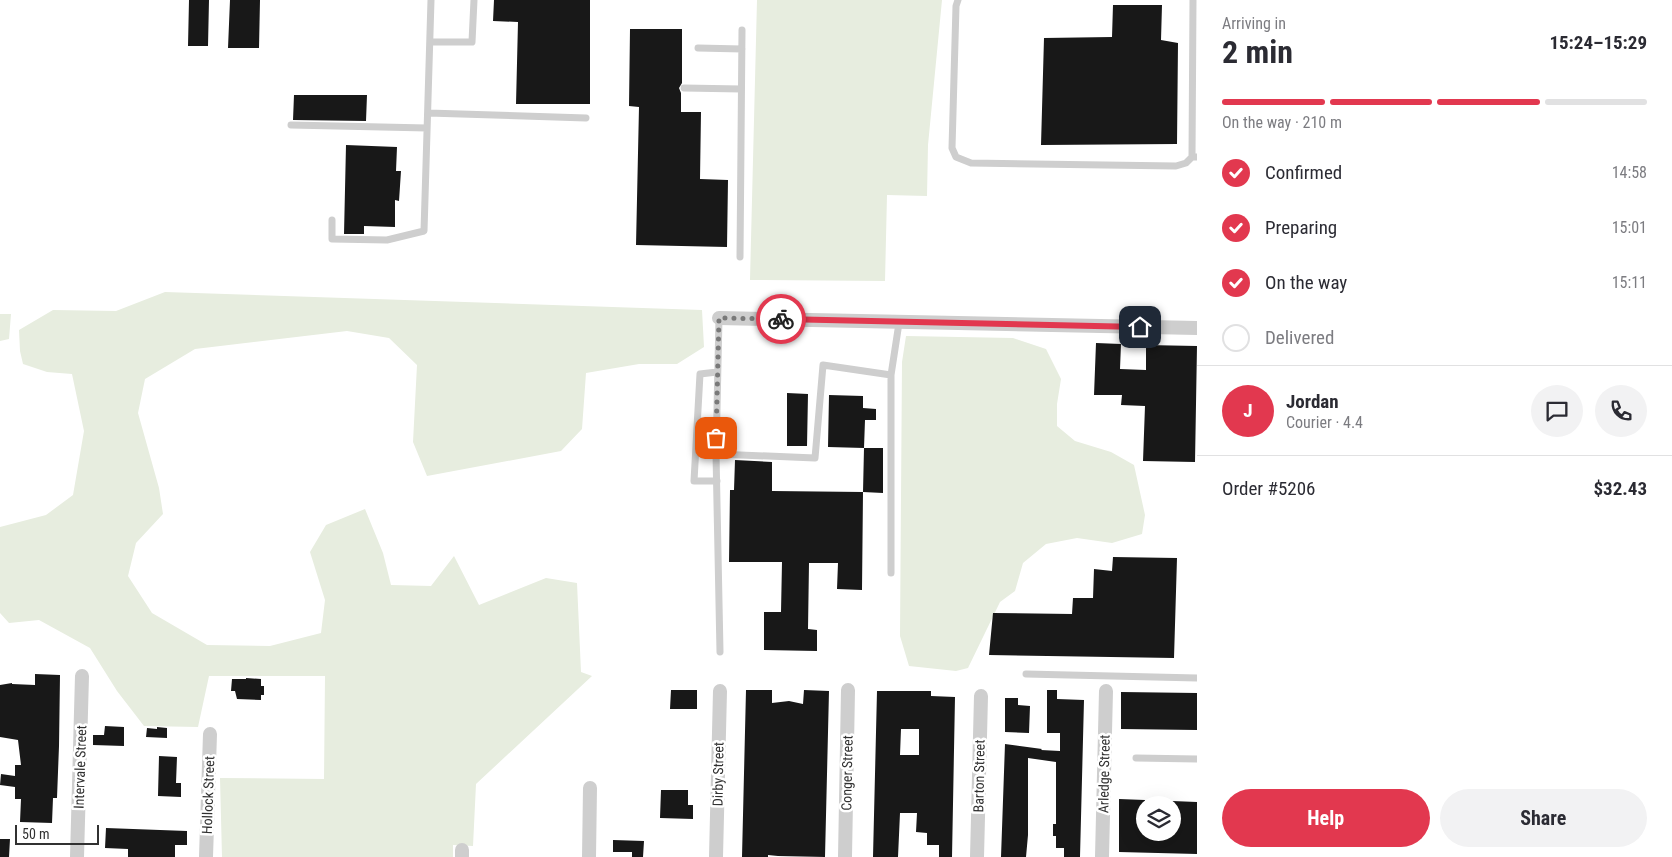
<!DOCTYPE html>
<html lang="en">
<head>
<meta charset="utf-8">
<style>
	body { margin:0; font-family:"Roboto Condensed",sans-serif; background:#f2f2f3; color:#2b2b33; height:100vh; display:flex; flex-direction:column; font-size:19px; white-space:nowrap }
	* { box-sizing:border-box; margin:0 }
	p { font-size:16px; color:#7c7c81 }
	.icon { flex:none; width:28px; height:28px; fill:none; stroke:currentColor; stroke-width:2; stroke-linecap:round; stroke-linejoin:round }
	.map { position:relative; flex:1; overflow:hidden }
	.sheet { display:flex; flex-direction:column; background:#fff; width:475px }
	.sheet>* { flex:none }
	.tools { position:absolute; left:1136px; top:796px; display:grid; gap:10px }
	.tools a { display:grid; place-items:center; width:45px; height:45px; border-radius:50%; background:#fff; box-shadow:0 5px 20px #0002; font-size:25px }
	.scale { position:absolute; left:15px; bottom:12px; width:84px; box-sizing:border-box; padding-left:5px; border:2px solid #313131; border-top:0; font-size:14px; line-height:18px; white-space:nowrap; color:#313131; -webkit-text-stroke:4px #fff; paint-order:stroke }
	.pin { position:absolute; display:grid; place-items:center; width:42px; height:42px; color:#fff; margin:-21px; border-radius:10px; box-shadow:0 2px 8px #0006 }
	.courier { position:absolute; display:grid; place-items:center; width:50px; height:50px; margin:-25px; border:4px solid #e2384f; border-radius:50%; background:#fff; color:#222; box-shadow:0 1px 6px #0007 }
	.headline em { font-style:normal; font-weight:700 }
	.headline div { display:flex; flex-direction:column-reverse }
	.headline { display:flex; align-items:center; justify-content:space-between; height:85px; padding:0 25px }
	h1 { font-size:32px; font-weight:700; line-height:38px }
	.bar { display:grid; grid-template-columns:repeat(4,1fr); gap:8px 5px; align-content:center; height:60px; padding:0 25px }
	.bar i { height:6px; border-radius:4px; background:#e1e1e2 }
	.bar .active { background:#e2384f }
	.bar p { grid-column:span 4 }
	.line { display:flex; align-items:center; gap:12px; padding:0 25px; border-top:1px solid #e1e1e2 }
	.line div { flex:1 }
	.round { display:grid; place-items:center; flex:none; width:52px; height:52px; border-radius:26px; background:#f2f2f3 }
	ol { padding:0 25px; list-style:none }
	li { display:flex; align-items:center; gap:15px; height:55px }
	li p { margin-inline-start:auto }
	li .icon { padding:5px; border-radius:50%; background:#e2384f; color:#fff; stroke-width:4 }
	li:last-child { color:#7c7c81 }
	li i { width:28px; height:28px; border:2px solid #e1e1e2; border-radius:50% }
	.cta { display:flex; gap:10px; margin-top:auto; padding:10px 25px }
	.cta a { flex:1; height:58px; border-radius:30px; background:#e2384f; color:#fff; font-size:20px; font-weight:700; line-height:58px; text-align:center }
	.cta a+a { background:#f2f2f3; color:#2b2b33 }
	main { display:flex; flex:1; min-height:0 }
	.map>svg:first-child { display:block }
</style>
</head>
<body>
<main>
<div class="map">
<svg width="1197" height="857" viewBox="0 0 1197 857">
	<rect width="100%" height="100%" fill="#fff"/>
	<path fill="#e7eddf" d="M757 0H942L928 145 927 196 887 195 885 281 750 280Z
		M165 292 702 310 704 347 677 364H639L586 373 582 429 561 451 427 476 413 442 417 365 389 338 347 331 195 349 145 379 138 413 159 488 163 514 136 543 128 576 152 613 207 645 270 646 321 633 325 600 310 552 326 525 365 509 383 553 391 585 431 586 454 556 479 605 546 578 577 583 581 672 592 676 476 784 473 846 453 845V857H222L220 778 324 779 325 676H209L198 727 144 726 117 691 90 648 39 620 9 623 0 613V527L46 515 73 495 84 431 72 374 47 372 23 364 20 351 19 330 53 310 116 311Z
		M0 314H11L9 339 0 341Z
		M906 336 1013 338 1046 349 1061 379 1057 404V426L1075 441 1111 452 1134 465 1145 515 1142 534 1112 543 1077 538 1046 544 1023 563 1015 591 1000 602 968 668 956 671 909 666 900 636 902 362Z"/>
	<path fill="#181818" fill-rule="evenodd" d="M189 0H209L208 46H188Z
		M230 0H260L259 48H228Z
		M494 0H590V104H516L518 22 493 21Z
		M1113 5H1162L1161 40 1178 43 1177 144 1041 145 1044 38 1112 37Z
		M630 29H682V83L679 88 681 93V112H701L700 179 728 180 727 247 636 245 639 107 629 106Z
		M294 95H367L366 121 293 120Z
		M346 145 397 147 396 171H401L399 201 395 200V227L364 226V234H344Z
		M1096 343 1121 344 1120 369 1146 370V345L1197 346 1195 462 1143 461 1145 406 1121 405 1122 395H1094Z
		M787 393 808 394 807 446H787Z
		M829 395 863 396V408L876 409V420H865L864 448 828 447Z
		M864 448H883V493L863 492Z
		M735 460 772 462V491L863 492 862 590 837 589 838 563H809L808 629 817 630V651L764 650V612H781L782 562H729L730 490H734Z
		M1113 557 1177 558 1174 658 989 655 993 613 1072 614 1073 598H1093L1094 569 1112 571Z
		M35 674 60 675 59 746 57 798H53L52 823 20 822 21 799H15V787L0 785 1 774 15 776V765H21L18 740 0 737V685L12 683V684L35 685Z
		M246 678 261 679V686H264V695H261V700L237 699 235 691H231L232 679H246Z
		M671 690H697V709H670Z
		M746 690H772V703L789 701 803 704 804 690 829 691 825 857 778 856 768 855V857H742Z
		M1047 690H1057V699L1084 700 1080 857H1064V848H1056V836H1053V824H1056V762L1028 758V835L1026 857H1001L1005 744 1042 749 1041 750 1060 751V733H1047Z
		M877 691H931V696L955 697 952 857H939V845H927V833L916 832 917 813H900L898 857H873ZM901 729H919V755H900Z
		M1121 692 1197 693V730L1121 729Z
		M1005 698H1018V705L1030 706 1029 733 1005 732Z
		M105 726 124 727V746L93 745V735H104Z
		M157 727 167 728V738L146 737 147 728 157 729Z
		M159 756 177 757 176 783H181V797L158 796Z
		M661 790H688V805H693V819L660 818Z
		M1119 799 1145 800V832H1172V801L1197 802V854L1119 852Z
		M106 828 187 831V845H175V857H128V849L105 848Z
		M0 839H10L9 857H0Z
		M613 840 644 841 643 857H632V852H613Z"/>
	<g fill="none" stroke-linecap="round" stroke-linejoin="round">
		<path stroke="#cecece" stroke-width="7" d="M958 0 956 6 952 148 956 157 971 163 1176 166 1186 163 1192 157H1197
			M430 42H472L474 0
			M698 48 742 49
			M684 88 741 89
			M428 113 586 118
			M291 125 427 128
			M1192 157 1193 0
			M332 220V239L387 240 424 231 431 0
			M740 257 742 30
			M719 318 716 454 720 652
			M716 454 815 458 823 365 891 375
			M717 481H694L700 374 717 372
			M891 573V375L899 323
			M1026 674 1197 678
			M1136 758 1197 759"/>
		<path stroke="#cecece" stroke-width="14" d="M719 318C878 322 1038 324 1197 328
			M77 857 82 676
			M206 857 210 734
			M462 857V850
			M589 857 590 788
			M716 857 720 691
			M845 857 848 690
			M977 857 981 696
			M1102 857 1106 691"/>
	</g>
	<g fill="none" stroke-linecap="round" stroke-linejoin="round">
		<path stroke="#797979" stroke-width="5" stroke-dasharray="0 9" d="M716 438 719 318 781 319"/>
		<path stroke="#e2384f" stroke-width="6" d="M781 319 1140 327"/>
	</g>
	<g text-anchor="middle" stroke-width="5" stroke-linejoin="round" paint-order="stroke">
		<g font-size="14" fill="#313131" stroke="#fff">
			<text transform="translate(80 767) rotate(-88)" y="5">Intervale Street</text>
			<text transform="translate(847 773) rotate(-89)" y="5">Conger Street</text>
			<text transform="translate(718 774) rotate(-89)" y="5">Dirby Street</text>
			<text transform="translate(1104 774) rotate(-89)" y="5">Arledge Street</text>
			<text transform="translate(979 776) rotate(-89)" y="5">Barton Street</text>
			<text transform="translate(208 795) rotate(-88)" y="5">Hollock Street</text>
		</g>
	</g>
</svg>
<div class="tools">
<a><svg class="icon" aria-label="layers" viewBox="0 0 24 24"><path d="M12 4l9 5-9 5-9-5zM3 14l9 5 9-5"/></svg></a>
</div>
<div class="scale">50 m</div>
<div class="pin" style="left:716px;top:438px;background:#ea580c"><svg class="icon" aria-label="bag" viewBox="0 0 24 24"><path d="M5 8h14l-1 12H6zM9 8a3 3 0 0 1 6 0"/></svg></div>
<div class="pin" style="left:1140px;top:327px;background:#1f2937"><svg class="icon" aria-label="home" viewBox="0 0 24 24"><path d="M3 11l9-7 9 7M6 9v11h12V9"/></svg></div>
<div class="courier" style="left:781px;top:319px"><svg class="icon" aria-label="bike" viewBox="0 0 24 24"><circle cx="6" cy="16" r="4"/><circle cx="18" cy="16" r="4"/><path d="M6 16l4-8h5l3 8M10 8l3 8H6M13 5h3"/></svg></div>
</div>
<section class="sheet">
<div class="headline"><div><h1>2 min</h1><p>Arriving in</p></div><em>15:24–15:29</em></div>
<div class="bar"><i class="active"></i><i class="active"></i><i class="active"></i><i></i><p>On the way · 210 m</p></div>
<ol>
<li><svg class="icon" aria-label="check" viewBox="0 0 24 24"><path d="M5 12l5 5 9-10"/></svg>Confirmed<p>14:58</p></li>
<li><svg class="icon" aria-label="check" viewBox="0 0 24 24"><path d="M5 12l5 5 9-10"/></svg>Preparing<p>15:01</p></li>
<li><svg class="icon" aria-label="check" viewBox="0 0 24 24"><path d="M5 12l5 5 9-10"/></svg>On the way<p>15:11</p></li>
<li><i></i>Delivered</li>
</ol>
<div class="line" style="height:90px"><b class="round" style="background:#e2384f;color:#fff">J</b><div><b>Jordan</b><p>Courier · 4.4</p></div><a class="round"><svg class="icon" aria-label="chat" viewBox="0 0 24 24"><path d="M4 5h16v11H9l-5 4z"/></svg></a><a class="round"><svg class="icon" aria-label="phone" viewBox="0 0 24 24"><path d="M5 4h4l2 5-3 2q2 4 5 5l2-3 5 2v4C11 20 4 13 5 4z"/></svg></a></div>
<div class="line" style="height:65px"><div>Order #5206</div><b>$32.43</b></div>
<div class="cta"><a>Help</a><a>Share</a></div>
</section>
</main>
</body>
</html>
